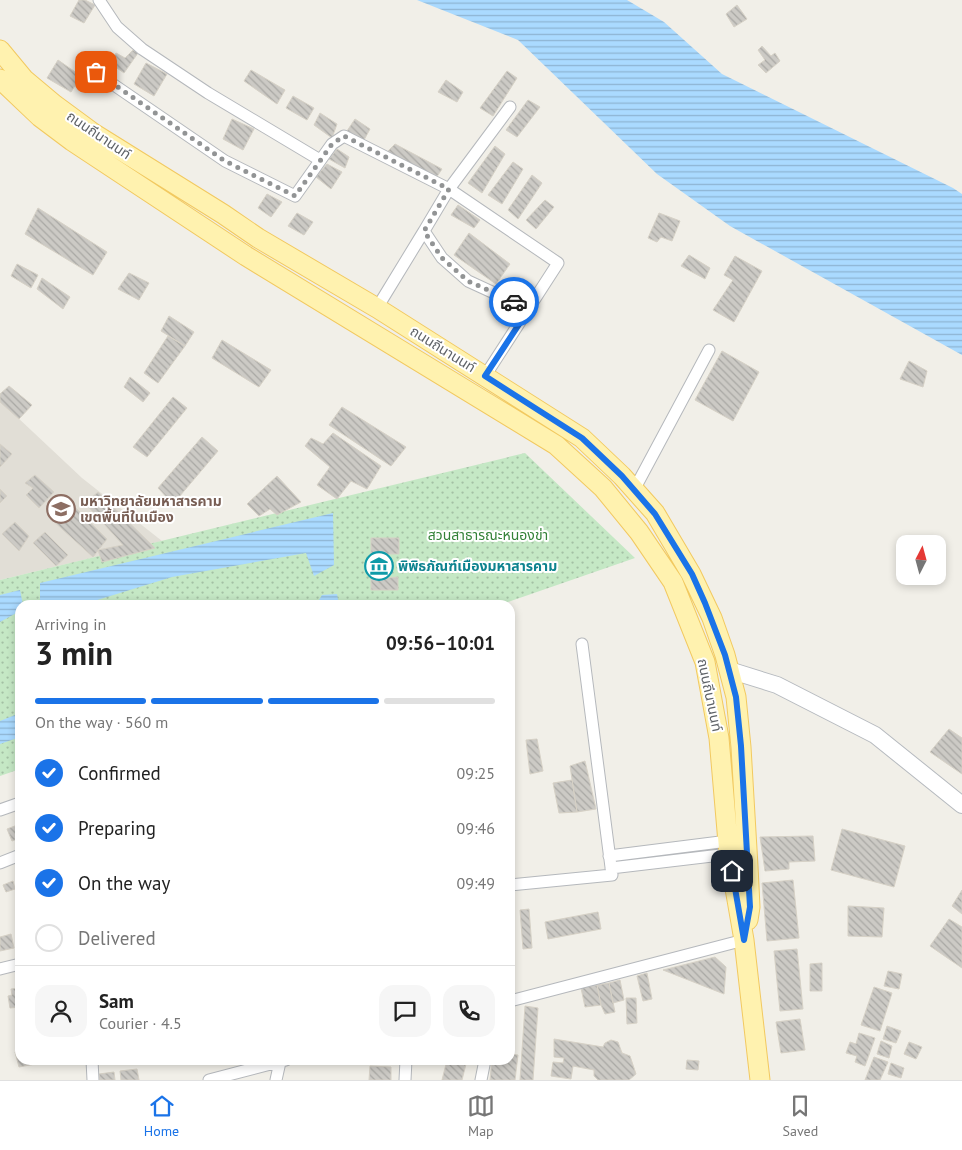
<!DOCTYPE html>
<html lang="en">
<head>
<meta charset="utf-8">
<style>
	body { margin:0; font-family:"PT Sans","Noto Sans Thai",sans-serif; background:#f6f6f6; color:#222; height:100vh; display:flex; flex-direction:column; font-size:19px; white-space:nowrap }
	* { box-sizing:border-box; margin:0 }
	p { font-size:16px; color:#767676 }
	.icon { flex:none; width:28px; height:28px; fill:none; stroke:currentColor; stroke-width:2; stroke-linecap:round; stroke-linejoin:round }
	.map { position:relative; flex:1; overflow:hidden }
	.side { position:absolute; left:15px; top:600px; width:500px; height:465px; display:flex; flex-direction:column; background:#fff; border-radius:15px; box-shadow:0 2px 8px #0003 }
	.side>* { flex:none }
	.needle { width:32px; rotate:6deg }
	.controls { position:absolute; left:896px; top:535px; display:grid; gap:10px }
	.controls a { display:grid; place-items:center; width:50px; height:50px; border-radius:10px; background:#fff; box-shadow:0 2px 8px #0003; font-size:25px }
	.pin { position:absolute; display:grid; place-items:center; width:42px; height:42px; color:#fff; margin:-21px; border-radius:10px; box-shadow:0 2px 8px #0006 }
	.courier { position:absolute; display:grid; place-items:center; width:50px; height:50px; margin:-25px; border:4px solid #1a73e8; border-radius:50%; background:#fff; color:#222; box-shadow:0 1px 6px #0007 }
	.head em { font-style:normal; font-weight:600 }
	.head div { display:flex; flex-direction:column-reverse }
	.head { display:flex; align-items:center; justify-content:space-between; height:85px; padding:0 20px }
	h1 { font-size:32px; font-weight:600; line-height:38px }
	.bar { display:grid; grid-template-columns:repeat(4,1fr); gap:8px 5px; align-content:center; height:60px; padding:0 20px }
	.bar i { height:6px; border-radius:4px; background:#e0e0e0 }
	.bar .active { background:#1a73e8 }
	.bar p { grid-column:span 4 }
	.line { display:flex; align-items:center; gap:12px; padding:0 20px; border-top:1px solid #e0e0e0 }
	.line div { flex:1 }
	.round { display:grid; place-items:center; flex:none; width:52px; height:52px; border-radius:15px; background:#f6f6f6 }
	ol { padding:0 20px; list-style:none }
	li { display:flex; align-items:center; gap:15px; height:55px }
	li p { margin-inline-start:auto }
	li .icon { padding:5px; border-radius:50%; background:#1a73e8; color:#fff; stroke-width:4 }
	li:last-child { color:#767676 }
	li i { width:28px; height:28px; border:2px solid #e0e0e0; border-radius:50% }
	.dock { display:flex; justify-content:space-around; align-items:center; height:70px; border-top:1px solid #e0e0e0; background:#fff; font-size:14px; color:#767676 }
	.dock a { display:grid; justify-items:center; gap:2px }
	.dock .active { color:#1a73e8 }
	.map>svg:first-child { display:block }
</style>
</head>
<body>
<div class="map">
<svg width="962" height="1080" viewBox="0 0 962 1080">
	<defs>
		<pattern id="park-dots" width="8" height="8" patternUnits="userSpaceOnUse" patternTransform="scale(1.25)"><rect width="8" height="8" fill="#c5e8c5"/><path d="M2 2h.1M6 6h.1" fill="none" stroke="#a3c0a4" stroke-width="1.8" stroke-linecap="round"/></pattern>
		<pattern id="water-rules" width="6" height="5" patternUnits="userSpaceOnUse" patternTransform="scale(1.25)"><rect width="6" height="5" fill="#aadaff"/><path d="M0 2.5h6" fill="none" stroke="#8eb4d2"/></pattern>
		<pattern id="building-back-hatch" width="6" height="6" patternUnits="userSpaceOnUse" patternTransform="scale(1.25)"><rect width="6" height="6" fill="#cccac5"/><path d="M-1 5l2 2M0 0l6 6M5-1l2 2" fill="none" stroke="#a9a8a4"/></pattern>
	</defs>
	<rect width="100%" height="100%" fill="#f1efe8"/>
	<path fill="#e1ded6" d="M0 401 82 478 162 541 0 580Z"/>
	<path fill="url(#park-dots)" d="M525 453 635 558 499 605H20V769L0 776V580Z"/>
	<path fill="url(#water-rules)" d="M417 0H627L664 22 722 74 953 188 962 194V355L730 226 657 174 518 40Z
		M333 513 334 565 314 576 306 553 172 577 81 605H40V583Z
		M20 590 23 605H20V611L0 622V595Z
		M337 594 339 605H316L322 595Z
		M20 713V737L0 744V721Z"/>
	<path fill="url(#building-back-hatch)" stroke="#d6d1c6" d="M79 0H85L95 5 84 23 70 16Z
		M737 5 747 19 734 27 726 14Z
		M762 46 771 56 775 53 780 61 766 73 758 65 765 60 758 50Z
		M133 50 138 53 124 73 110 63 116 53 125 58Z
		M58 60 81 76 71 92 47 78Z
		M146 63 167 74 154 96 134 84Z
		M251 70 285 90 277 104 244 81Z
		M507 71 517 78 493 116 480 108Z
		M446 80 463 92 457 102 438 92Z
		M293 96 314 108 307 120 286 108Z
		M528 100 540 107 517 137 506 130Z
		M320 113 337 124 332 138 314 125Z
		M232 119 254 129 243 150 223 139Z
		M355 119 370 129 364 140 347 131Z
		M395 144 442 169 434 181 386 153Z
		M495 146 505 154 482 193 468 183Z
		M337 149 349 157 345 168 329 159Z
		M513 162 523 169 502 204 488 195Z
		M327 164 342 172 331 189 316 177Z
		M532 175 542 183 518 219 508 210Z
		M267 194 282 202 271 217 258 208Z
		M545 200 554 207 536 229 526 220Z
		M458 205 480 220 474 228 451 215Z
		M38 208 107 252 93 275 25 234Z
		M297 213 313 222 304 235 288 226Z
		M659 213 680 221 672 241 661 237 657 242 648 238Z
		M469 233 510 264 496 284 454 255Z
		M689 255 710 268 705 279 681 266Z
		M735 256 762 271 734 322 713 310 733 280 724 275Z
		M17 264 38 275 31 288 11 276Z
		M129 273 149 283 139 300 118 289Z
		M42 278 70 297 63 309 37 289Z
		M169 316 194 332 185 346 161 331Z
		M168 336 185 346 158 383 144 373Z
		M222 340 271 370 259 387 212 358Z
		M722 351 759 372 733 421 695 400Z
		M909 361 927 371 923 387 900 379Z
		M130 377 150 393 143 402 124 387Z
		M9 386 32 405 19 419 0 402V394Z
		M173 397 187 408 147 457 133 447Z
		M342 407 406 447 391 466 329 425Z
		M333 433 381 466 367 489 351 481 337 499 317 485 330 467 305 446 311 438 323 444Z
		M202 437 218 451 173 504 158 488Z
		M0 444 12 454 0 467Z
		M35 475 54 492 39 508 26 495 33 488 25 483Z
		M277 476 301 502 277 515 270 509 259 516 247 504Z
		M0 489 7 496 0 503Z
		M98 492 155 548 102 562 98 550 123 545 85 503Z
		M68 500 107 539 93 557 51 519Z
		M15 522 29 536 19 551 2 534Z
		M45 532 68 555 56 566 33 543Z
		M371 538H399V554H388V578L398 577V590H371Z
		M949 729 962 738V774L930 752Z
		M537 739 543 771 530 774 526 740Z
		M585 761 596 809 577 812 570 766Z
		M572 780 577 812 559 813 553 783Z
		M20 824V838L12 841 7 829Z
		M842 829 905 846 894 887 831 870Z
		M813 836 815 861 789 862V869L765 871 760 837Z
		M793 880 799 938 767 941 762 883Z
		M13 881 15 889 6 892 3 885Z
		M962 890V914L952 906Z
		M848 906 884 908 882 937 848 936Z
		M529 909 532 948 523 949 520 910Z
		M598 912 601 929 548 939 545 922Z
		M949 919 962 927V968L930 946Z
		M11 934 14 948 0 951V937Z
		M797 949 803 1009 780 1011 774 951Z
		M715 957 726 967 724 994 663 970Z
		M822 963V991H810V964Z
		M888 971 902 974 899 989 884 986Z
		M647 973 652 999 643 1001 637 976Z
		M620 980 624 1000 613 1003 609 983Z
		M609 983 615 1012 605 1014 601 1005 597 985Z
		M597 985 601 1005 585 1007 581 988Z
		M874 987 892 993 880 1031 861 1025Z
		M20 988V1007L10 1008 8 996 12 995 11 989Z
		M626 998H636L637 1023 627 1024Z
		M525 1006 538 1008 533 1080H520Z
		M800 1019 805 1050 781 1053 776 1022Z
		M887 1026 901 1031 896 1043 883 1039Z
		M859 1033 875 1038 865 1066 855 1062 857 1056 846 1053 850 1042 856 1044Z
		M554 1039 603 1047 605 1043 611 1040 618 1042 622 1053 630 1056 636 1074 629 1080H598L594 1076V1070L573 1066 571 1079 551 1076 553 1062 563 1063 564 1058 554 1057Z
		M881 1041 892 1046 889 1058 877 1054Z
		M909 1042 922 1047 916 1059 904 1054Z
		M20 1051V1060H40L41 1063 19 1067 15 1052Z
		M510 1054 518 1055 515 1080H490L492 1060H510Z
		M874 1057 888 1062 880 1080H865Z
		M447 1060H467L462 1080H442Z
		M687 1060 699 1061 698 1070 686 1069Z
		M891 1063 904 1068 901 1078 888 1074Z
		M370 1066 391 1067V1080H369Z
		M137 1069 139 1080H121L120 1071Z
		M114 1072 115 1080H100L99 1074Z"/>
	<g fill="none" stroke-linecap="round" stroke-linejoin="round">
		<defs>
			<path id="street" d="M99 0 117 27 142 49 208 93 320 160
				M95 72 225 161 295 196 332 144 344 136 449 189 558 263 485 376
				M510 107 449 189 424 231 442 258 468 281 529 309
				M377 308 424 231
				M634 490 709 350
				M0 810 20 803
				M609 856 728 841
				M0 863 20 855
				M611 868 729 854
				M510 885 612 875 582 644
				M0 969 20 964
				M510 1001 744 940
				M92 1060 93 1080
				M209 1080 286 1060
				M276 1080 280 1062
				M405 1080 406 1060
				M481 1080 485 1060"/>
			<path id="secondary" d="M729 670 777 685 875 735 962 805"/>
			<path id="primary" d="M0 50 24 79 55 105 93 133 223 214 258 238 377 308 582 438 622 476 655 513 691 574 712 618 725 655 736 697 741 747 748 866 750 907 748 920
				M0 79 40 117 72 141 246 256 556 445 603 488 639 532 673 582 705 662 719 738 729 854 744 940 760 1080"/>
		</defs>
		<use href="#street" stroke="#b5b8bc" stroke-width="13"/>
		<use href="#secondary" stroke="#b6babf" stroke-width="18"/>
		<use href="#primary" stroke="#f2c960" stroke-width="21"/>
		<use href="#street" stroke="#fff" stroke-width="11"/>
		<use href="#secondary" stroke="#fff" stroke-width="16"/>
		<use href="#primary" stroke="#fff2af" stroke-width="19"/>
	</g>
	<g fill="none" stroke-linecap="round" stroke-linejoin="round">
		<path stroke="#929495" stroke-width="5" stroke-dasharray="0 9" d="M96 72 225 161 295 196 332 144 344 136 449 189 424 231 442 258 468 281 514 302"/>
		<path stroke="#1a73e8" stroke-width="6" d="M514 302 529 309 485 376 582 438 622 476 655 514 692 574 705 603 725 655 736 697 741 746 750 907 744 940 732 871"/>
	</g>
	<defs>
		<symbol id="university-ring" viewBox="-11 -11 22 22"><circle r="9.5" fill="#fff" stroke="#8d6e63" stroke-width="1.5"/><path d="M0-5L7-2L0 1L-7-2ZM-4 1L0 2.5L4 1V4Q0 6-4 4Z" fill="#8d6e63"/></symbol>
		<symbol id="museum-ring" viewBox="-11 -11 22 22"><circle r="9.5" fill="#fff" stroke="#0f9aa8" stroke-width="1.5"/><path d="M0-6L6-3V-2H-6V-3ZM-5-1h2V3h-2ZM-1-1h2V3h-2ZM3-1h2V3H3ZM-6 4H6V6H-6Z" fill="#0f9aa8"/></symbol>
	</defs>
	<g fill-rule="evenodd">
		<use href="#university-ring" x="45" y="493" width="32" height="32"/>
		<use href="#museum-ring" x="363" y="550" width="32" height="32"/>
	</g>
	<g text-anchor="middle" stroke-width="4" stroke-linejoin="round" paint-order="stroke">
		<g font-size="14" fill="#5f6368" stroke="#fff">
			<text transform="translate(99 135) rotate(34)" y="5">ถนนถีนานนท์</text>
			<text transform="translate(443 349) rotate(32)" y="5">ถนนถีนานนท์</text>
			<text transform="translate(710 695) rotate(78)" y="5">ถนนถีนานนท์</text>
		</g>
		<g font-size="14" font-weight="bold" fill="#785e54" stroke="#fff" text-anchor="start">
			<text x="80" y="506">มหาวิทยาลัยมหาสารคาม<tspan x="80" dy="16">เขตพื้นที่ในเมือง</tspan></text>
		</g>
		<g font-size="14" fill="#348238" stroke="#fff">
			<text x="488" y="540">สวนสาธารณะหนองข่า</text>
		</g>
		<g font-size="14" font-weight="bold" fill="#0d838f" stroke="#fff" text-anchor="start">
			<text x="398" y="571">พิพิธภัณฑ์เมืองมหาสารคาม</text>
		</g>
	</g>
</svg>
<div class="controls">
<a><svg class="needle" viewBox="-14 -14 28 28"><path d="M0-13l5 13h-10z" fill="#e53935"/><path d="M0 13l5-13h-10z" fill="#767676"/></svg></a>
</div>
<div class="pin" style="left:96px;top:72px;background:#ea580c"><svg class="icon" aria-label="bag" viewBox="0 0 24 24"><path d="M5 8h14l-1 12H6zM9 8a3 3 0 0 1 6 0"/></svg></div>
<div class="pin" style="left:732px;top:871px;background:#1f2937"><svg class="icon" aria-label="home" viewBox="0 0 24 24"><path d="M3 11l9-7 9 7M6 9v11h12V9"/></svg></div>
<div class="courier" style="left:514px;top:302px"><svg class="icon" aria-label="car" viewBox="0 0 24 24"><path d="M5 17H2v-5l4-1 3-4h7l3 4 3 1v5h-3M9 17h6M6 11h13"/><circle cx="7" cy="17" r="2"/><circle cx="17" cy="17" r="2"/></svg></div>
<section class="side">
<div class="head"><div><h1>3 min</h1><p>Arriving in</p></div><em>09:56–10:01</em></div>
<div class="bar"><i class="active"></i><i class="active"></i><i class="active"></i><i></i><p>On the way · 560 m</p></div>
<ol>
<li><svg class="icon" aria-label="check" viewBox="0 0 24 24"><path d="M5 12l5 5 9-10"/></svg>Confirmed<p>09:25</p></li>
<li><svg class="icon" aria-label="check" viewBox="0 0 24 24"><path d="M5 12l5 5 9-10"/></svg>Preparing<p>09:46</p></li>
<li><svg class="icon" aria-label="check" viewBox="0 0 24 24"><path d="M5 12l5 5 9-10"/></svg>On the way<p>09:49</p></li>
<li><i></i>Delivered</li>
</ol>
<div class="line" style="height:90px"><a class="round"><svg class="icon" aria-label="person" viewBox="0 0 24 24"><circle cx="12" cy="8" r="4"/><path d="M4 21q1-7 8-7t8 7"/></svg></a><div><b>Sam</b><p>Courier · 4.5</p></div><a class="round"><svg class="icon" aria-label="chat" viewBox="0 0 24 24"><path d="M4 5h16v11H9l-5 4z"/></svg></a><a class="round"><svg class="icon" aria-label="phone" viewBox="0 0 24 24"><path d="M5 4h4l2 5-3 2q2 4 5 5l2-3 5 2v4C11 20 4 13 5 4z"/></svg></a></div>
</section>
</div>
<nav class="dock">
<a class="active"><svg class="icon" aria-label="home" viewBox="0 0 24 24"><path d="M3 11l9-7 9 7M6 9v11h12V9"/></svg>Home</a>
<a><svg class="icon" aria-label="map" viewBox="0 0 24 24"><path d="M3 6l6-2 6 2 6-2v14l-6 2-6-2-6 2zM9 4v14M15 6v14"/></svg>Map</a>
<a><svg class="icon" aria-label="saved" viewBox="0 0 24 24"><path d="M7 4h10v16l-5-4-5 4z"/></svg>Saved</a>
</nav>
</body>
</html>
